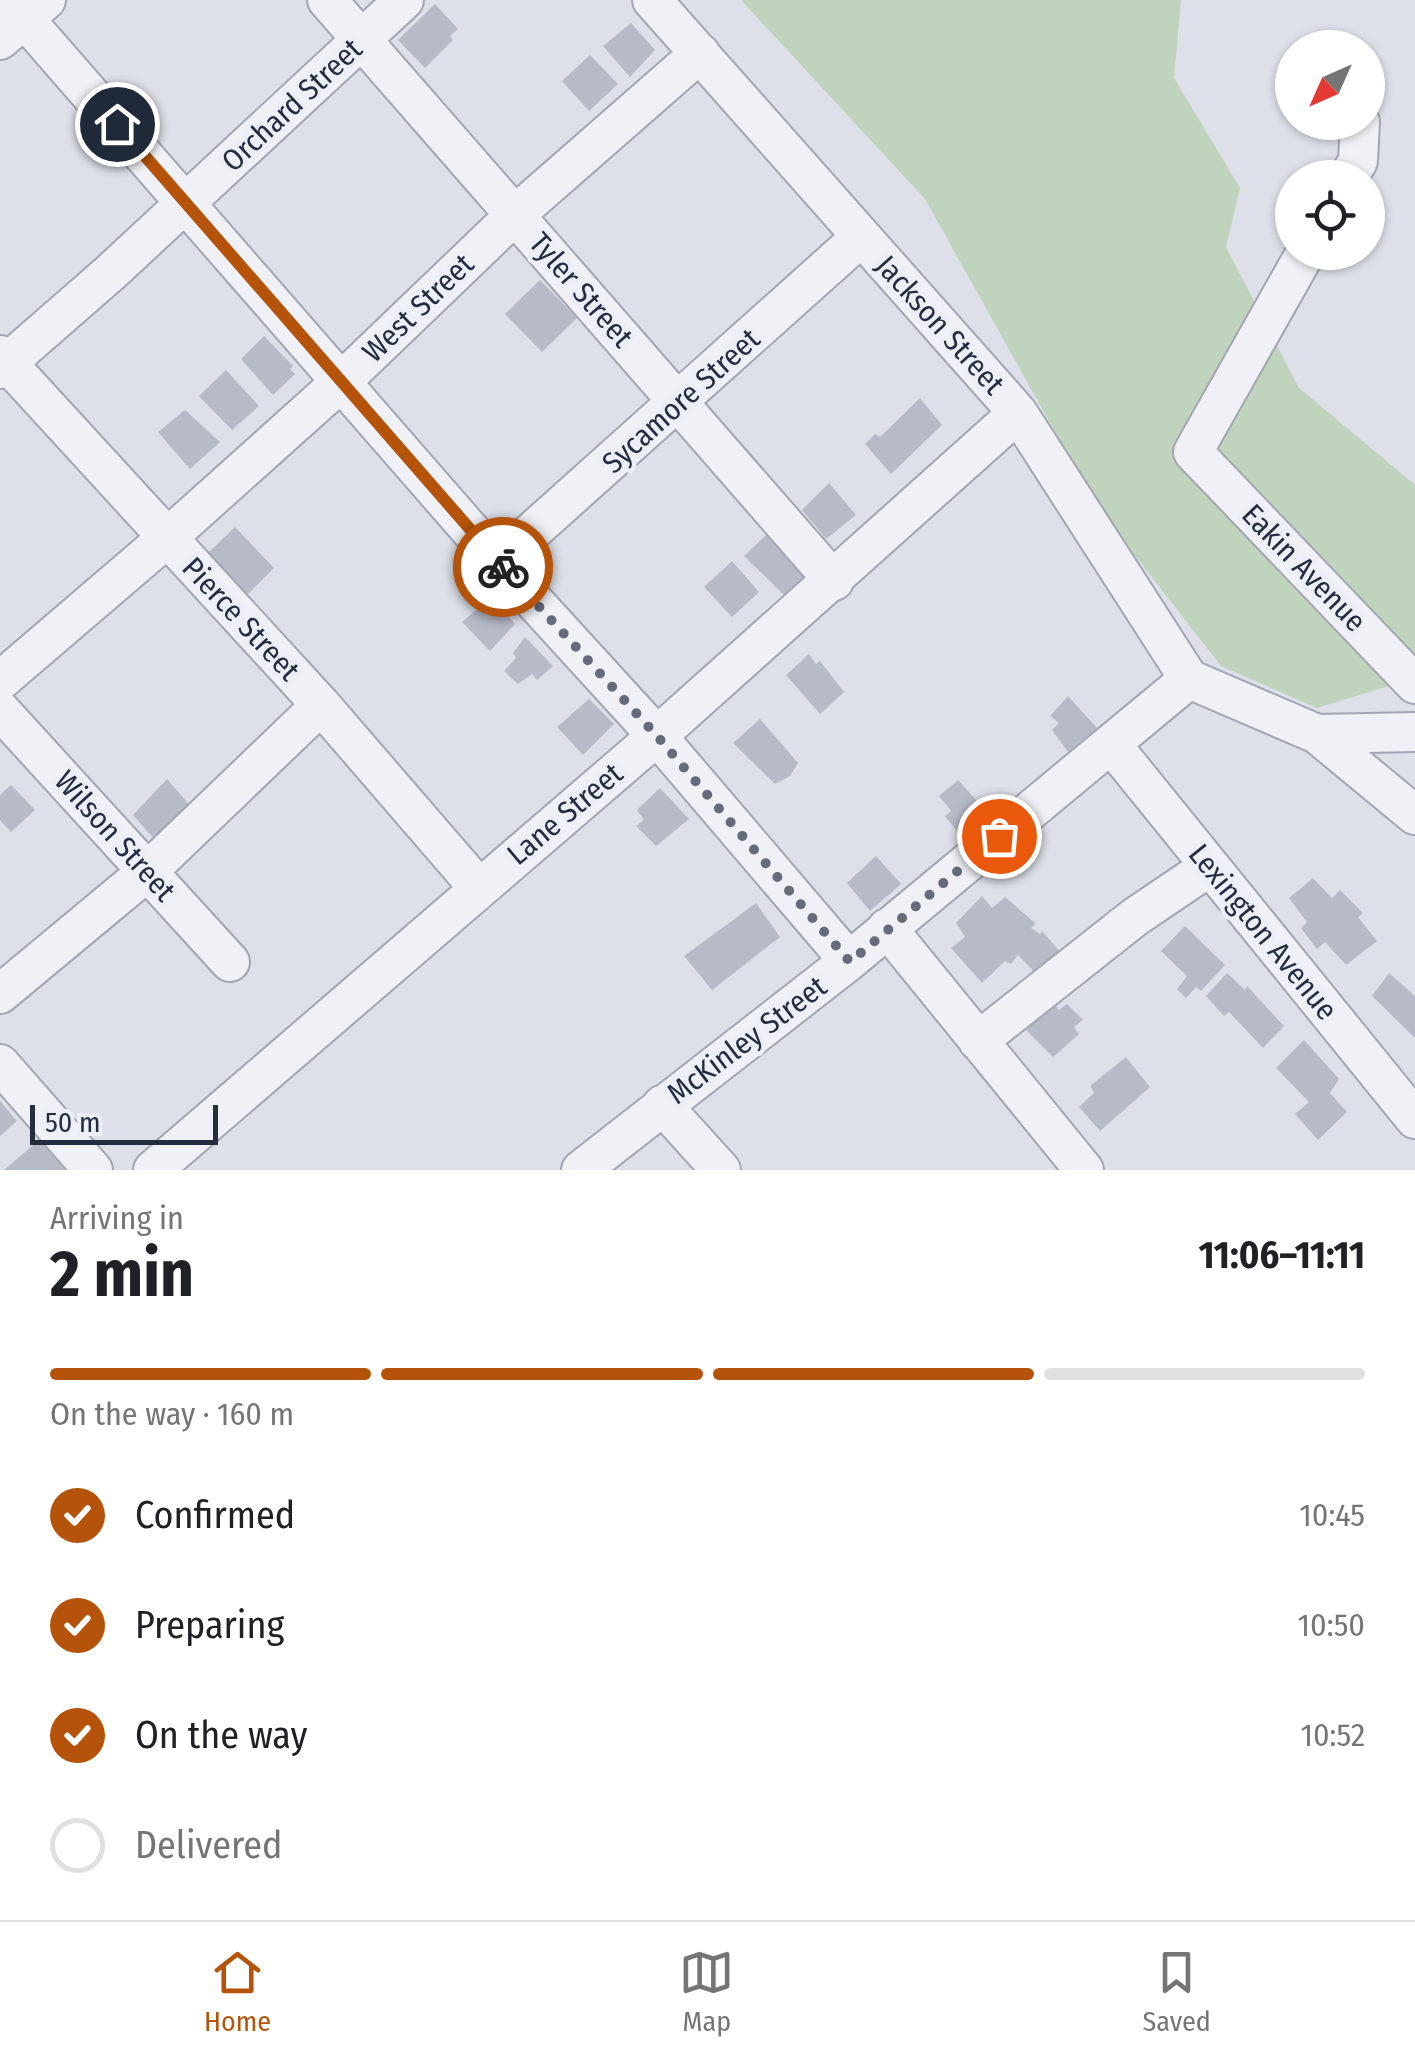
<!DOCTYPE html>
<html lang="en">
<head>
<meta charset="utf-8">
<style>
	body { margin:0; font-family:"Fira Sans Condensed",sans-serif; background:#f6f6f6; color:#202124; height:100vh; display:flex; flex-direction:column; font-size:38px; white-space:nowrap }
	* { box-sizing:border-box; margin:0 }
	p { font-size:32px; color:#757577 }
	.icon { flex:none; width:55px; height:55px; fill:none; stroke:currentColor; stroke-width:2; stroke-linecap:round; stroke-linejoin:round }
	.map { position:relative; height:1170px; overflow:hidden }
	.drawer { display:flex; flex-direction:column; background:#fff; flex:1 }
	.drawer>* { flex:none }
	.needle { width:65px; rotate:225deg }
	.controls { position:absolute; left:1275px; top:30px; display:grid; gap:20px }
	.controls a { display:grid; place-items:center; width:110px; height:110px; border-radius:50%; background:#fff; box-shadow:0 2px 8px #0004; font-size:50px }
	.scale { position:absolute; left:30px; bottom:25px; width:188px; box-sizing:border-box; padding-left:10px; border:5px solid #252c40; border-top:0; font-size:28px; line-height:35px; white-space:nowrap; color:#252c40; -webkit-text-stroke:8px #eceff6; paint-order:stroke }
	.pin { position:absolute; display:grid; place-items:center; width:85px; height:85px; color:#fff; margin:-42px; border:5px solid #fff; border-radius:50%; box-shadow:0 2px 10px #0007 }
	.courier { position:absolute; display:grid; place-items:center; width:100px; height:100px; margin:-50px; border:8px solid #b45309; border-radius:50%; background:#fff; color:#222; box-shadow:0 2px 12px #0007 }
	.head em { font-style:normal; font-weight:700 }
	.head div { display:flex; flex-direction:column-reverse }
	.head { display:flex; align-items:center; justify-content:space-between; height:170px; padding:0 50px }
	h1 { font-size:65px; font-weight:700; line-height:75px }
	.bar { display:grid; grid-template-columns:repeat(4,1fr); gap:15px 10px; align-content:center; height:120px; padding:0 50px }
	.bar i { height:12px; border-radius:8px; background:#e0e0e0 }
	.bar .active { background:#b45309 }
	.bar p { grid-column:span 4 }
	ol { padding:0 50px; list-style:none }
	li { display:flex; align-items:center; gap:30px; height:110px }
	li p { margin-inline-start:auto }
	li .icon { padding:10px; border-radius:50%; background:#b45309; color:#fff; stroke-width:4 }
	li:last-child { color:#757577 }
	li i { width:55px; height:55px; border:5px solid #e0e0e0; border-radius:50% }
	.tab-bar { display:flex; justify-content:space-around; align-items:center; height:140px; border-top:2px solid #e0e0e0; background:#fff; font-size:28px; color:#757577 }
	.tab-bar a { display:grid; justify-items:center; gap:5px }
	.tab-bar .active { color:#b45309 }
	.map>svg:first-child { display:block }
</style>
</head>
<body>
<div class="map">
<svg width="1415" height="1170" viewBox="0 0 1415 1170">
	<rect width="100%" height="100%" fill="#dde0e8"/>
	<path fill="#c0d3bd" d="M741 0H1181L1174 78 1240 188 1226 247 1299 388 1415 485V678L1317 708 1221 666 1097 507 925 199Z"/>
	<path fill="#b7bbc8" d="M435 4 458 29 450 36 453 40 425 68 398 40Z
		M631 23 655 50 630 77 603 46Z
		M590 55 618 84 589 111 562 81Z
		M540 280 577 318 542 352 505 314Z
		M264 336 293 366 290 369 295 374 273 395 241 359Z
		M226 370 259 406 232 430 199 396Z
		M920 398 942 425 891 474 865 444 875 434 880 437Z
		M185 410 220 442 190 469 158 432Z
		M829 483 856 515 826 539 802 510Z
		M235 527 274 568 243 599 204 557Z
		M768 533 811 577 788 599 744 556Z
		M732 561 759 592 732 617 704 587Z
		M491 597 515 624 490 651 462 622Z
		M525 637 553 666 537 680 532 674 518 684 504 671 516 658 513 653Z
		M809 654 816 664 820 661 844 692 820 714 786 675Z
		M1068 696 1097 728 1068 752 1052 730 1059 723 1050 716Z
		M589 699 614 724 583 755 557 727Z
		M760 719 798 763 790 776 775 784 733 743Z
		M167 779 192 808 156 841 133 815Z
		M958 780 985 810 976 818 978 824 971 831 966 826 959 834 945 816 951 811 939 796Z
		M11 785 35 810 11 832 0 820V795Z
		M660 788 689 819 656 846 636 826 644 820 637 810Z
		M876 856 901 884 870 911 847 883Z
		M1313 878 1332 898 1340 890 1363 913 1358 917 1377 941 1346 965 1325 942 1317 949 1301 928 1307 922 1289 898Z
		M982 896 992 908 1005 897 1036 924 1031 928 1040 934 1042 931 1062 954 1042 980 1018 955 1011 964 1005 961 982 983 951 948 965 937 956 923Z
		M756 903 780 937 712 990 684 956Z
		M1185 926 1225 965 1201 991 1196 987 1186 998 1177 989 1187 976 1161 951Z
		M1227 973 1245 990 1247 986 1284 1026 1263 1048 1229 1012 1224 1016 1206 996Z
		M1389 973 1415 996V1038L1372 996Z
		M1054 1003 1059 1010 1067 1004 1083 1020 1074 1027 1079 1034 1053 1057 1026 1030Z
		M1304 1040 1339 1079 1330 1093 1347 1112 1318 1140 1295 1114 1309 1102 1276 1068Z
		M1126 1057 1150 1087 1100 1131 1079 1107 1094 1093 1090 1086Z
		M0 1101 17 1121 0 1136Z
		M39 1140 65 1170H4Z"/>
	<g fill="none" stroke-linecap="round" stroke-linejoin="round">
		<defs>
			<path id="minor" d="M8 0 498 562 657 736 849 961
				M327 0 834 581
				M652 0 1018 413 1189 679
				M0 40 46 0
				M1348 178 1358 161 1360 122
				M1306 252 1193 452 1415 684
				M0 355 321 705 478 887
				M0 369 110 273 404 0
				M498 562 861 237
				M1189 679 1317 734 1415 732
				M0 681 167 538 342 381 516 214 700 53
				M0 710 230 962
				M1317 734 1415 815
				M1111 744 1415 1119
				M887 928 1084 1170
				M0 994 148 871 321 705
				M978 1041 1135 917 1209 867
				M0 1064 93 1170
				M662 1105 721 1170
				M153 1170 657 736 1018 413
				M581 1170 849 961 1189 679"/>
		</defs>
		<use href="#minor" stroke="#a2a6b2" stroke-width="42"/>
		<use href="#minor" stroke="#f0f1f6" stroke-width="38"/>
	</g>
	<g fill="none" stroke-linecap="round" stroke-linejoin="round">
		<path stroke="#656b7b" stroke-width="10" stroke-dasharray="0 18" d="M503 567 657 736 850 962 999 836"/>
		<path stroke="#b45309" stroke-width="12" d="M117 124 503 567"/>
	</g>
	<g text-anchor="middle" stroke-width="9" stroke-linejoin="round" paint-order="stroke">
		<g font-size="30" fill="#252c40" stroke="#eceff6">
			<text transform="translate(292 105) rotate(-43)" y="10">Orchard Street</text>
			<text transform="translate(581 290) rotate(49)" y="10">Tyler Street</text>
			<text transform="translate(418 308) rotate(-44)" y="10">West Street</text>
			<text transform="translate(940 325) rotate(48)" y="10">Jackson Street</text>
			<text transform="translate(681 401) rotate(-42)" y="10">Sycamore Street</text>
			<text transform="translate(1304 568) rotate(46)" y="10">Eakin Avenue</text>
			<text transform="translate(241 619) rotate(47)" y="10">Pierce Street</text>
			<text transform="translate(565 814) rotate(-40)" y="10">Lane Street</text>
			<text transform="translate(115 836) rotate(48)" y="10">Wilson Street</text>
			<text transform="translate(1263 932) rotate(51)" y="10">Lexington Avenue</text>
			<text transform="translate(747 1040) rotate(-37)" y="10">McKinley Street</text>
		</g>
	</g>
</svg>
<div class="controls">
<a><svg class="needle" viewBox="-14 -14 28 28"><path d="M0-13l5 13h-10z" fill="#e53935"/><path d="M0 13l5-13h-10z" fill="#757577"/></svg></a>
<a><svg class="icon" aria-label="locate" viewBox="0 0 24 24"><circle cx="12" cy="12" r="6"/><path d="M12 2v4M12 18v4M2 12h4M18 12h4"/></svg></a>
</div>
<div class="scale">50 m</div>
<div class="pin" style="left:999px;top:836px;background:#ea580c"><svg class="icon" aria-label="bag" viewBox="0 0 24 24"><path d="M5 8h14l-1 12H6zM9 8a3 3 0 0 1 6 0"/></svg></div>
<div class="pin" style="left:117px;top:124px;background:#1f2937"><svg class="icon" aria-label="home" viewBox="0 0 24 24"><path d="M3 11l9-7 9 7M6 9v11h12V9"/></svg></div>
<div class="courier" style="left:503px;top:567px"><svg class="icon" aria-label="bike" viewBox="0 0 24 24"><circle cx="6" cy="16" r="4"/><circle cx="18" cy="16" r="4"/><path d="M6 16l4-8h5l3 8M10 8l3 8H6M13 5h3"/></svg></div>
</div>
<section class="drawer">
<div class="head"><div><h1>2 min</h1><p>Arriving in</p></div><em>11:06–11:11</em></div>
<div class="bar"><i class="active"></i><i class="active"></i><i class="active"></i><i></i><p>On the way · 160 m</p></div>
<ol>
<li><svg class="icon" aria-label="check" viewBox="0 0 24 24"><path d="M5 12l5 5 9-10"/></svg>Confirmed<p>10:45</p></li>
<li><svg class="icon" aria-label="check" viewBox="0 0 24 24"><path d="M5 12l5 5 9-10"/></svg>Preparing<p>10:50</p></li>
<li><svg class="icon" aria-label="check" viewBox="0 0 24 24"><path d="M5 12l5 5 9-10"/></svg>On the way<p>10:52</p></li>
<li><i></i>Delivered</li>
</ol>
</section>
<nav class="tab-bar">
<a class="active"><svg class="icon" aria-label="home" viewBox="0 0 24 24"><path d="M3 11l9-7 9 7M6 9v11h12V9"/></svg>Home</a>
<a><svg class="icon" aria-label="map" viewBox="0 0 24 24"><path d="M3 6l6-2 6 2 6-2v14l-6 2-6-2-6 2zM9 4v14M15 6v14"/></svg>Map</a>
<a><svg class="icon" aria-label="saved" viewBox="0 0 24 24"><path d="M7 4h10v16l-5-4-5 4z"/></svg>Saved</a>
</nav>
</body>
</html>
